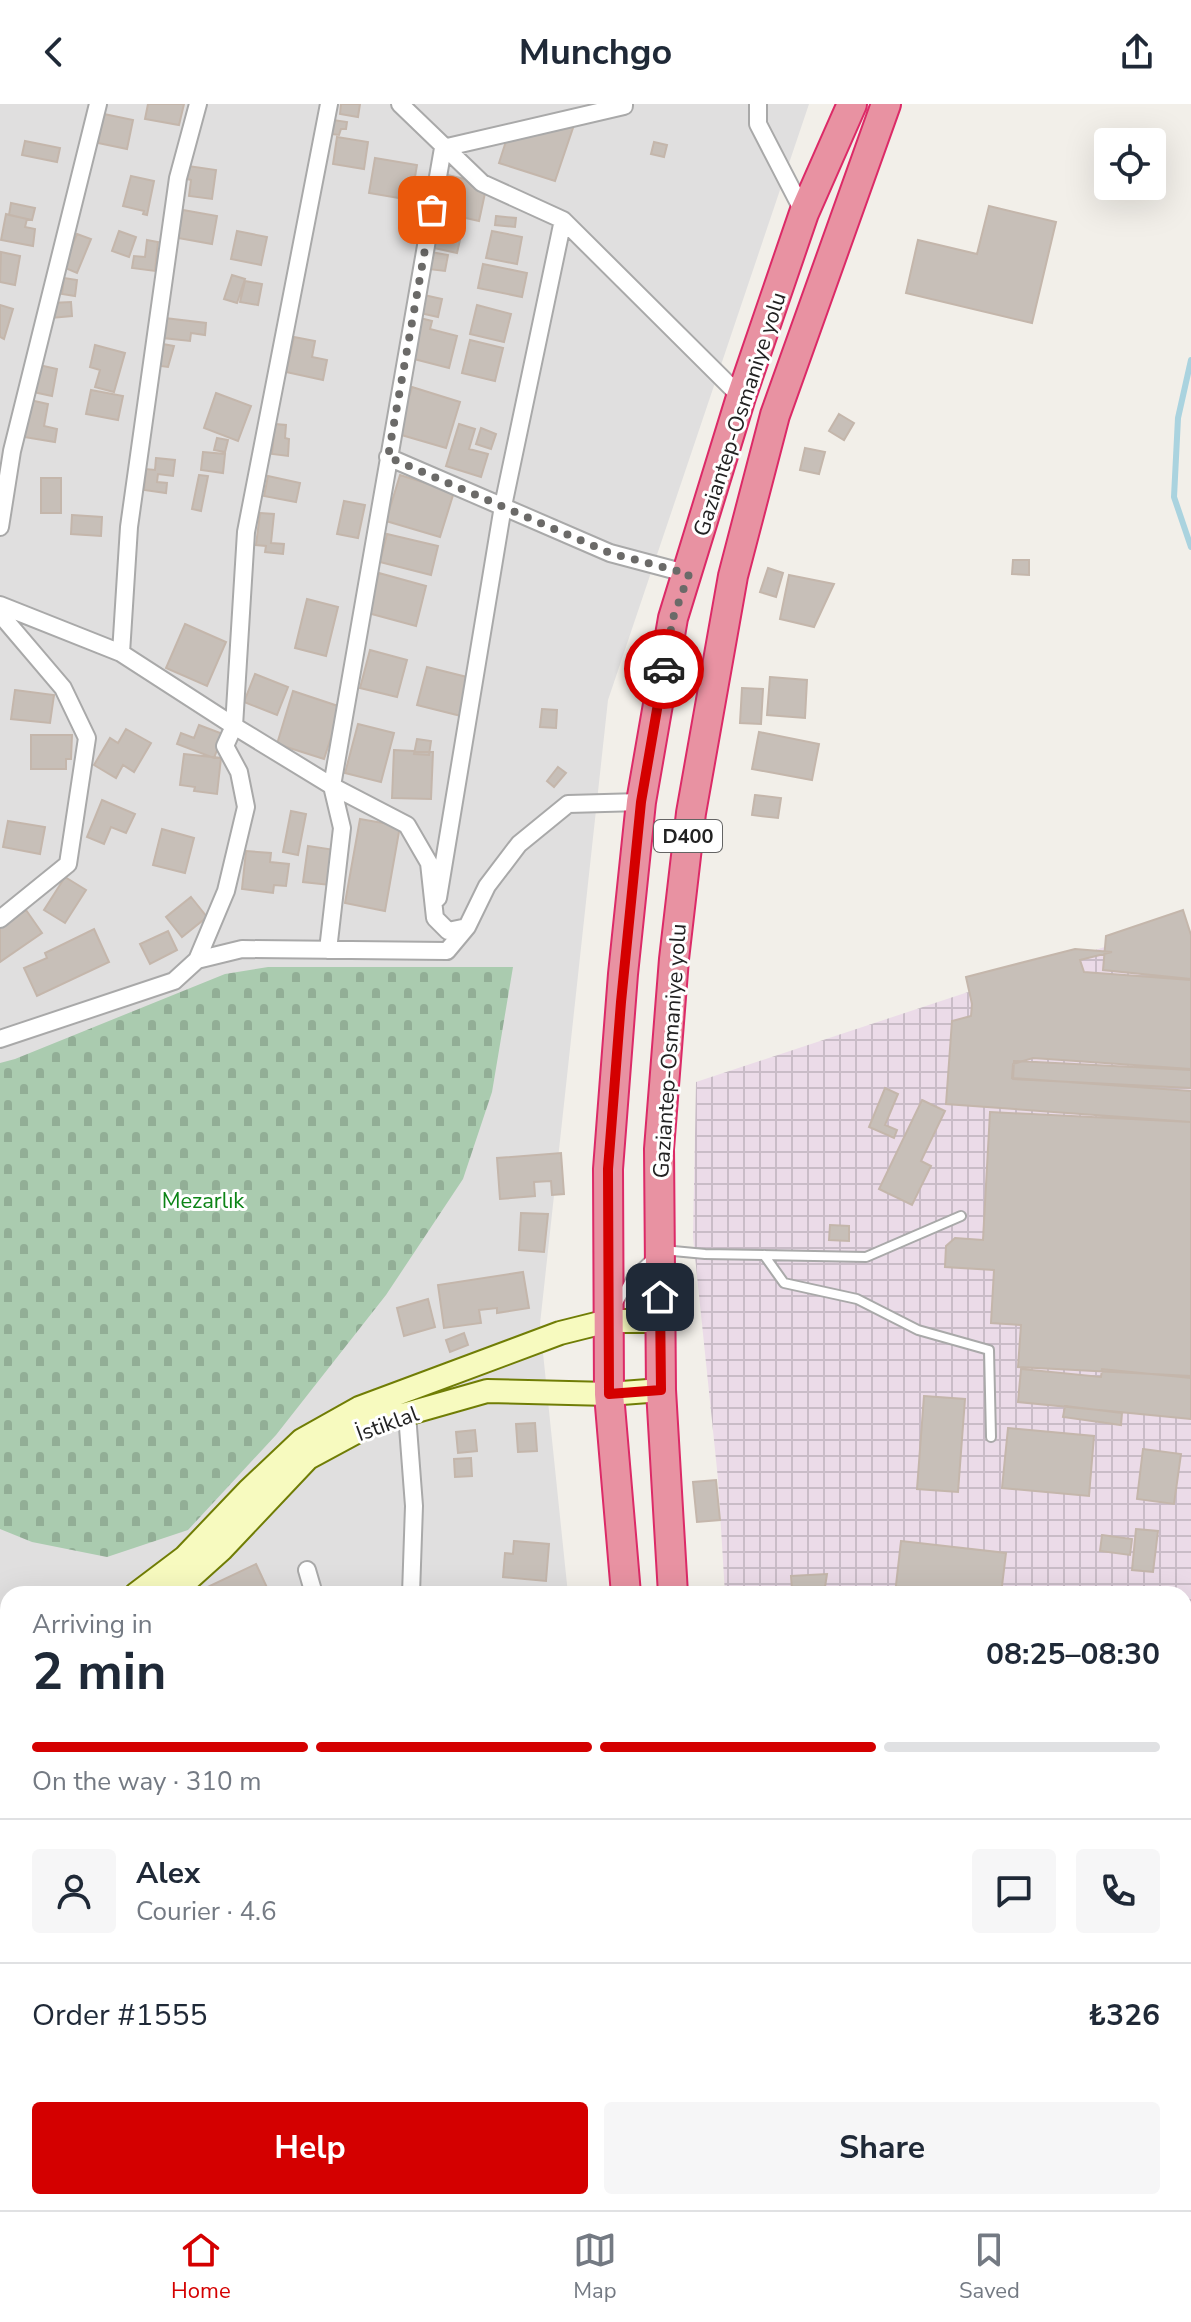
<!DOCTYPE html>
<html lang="en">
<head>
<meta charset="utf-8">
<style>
	body { margin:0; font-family:"Nunito Sans",sans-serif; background:#f6f6f7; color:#1f2937; height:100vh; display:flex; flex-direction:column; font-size:30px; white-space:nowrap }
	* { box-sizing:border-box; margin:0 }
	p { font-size:26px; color:#747a83 }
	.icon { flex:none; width:44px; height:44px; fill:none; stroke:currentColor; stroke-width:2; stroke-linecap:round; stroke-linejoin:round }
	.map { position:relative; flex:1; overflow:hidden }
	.panel { position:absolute; left:0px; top:1482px; width:1192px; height:624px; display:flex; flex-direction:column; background:#fff; border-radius:24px 24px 0 0; box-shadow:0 8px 32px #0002 }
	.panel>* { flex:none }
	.buttons { position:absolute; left:1094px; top:24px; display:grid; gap:16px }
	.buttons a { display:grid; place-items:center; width:72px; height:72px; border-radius:8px; background:#fff; box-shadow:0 8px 32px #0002; font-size:40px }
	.pin { position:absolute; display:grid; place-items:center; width:68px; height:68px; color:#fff; margin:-34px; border-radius:16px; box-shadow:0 4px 12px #0006 }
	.courier { position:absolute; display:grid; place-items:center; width:80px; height:80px; margin:-40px; border:6px solid #d40000; border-radius:50%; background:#fff; color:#222; box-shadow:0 2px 10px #0007 }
	.overview em { font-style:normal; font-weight:700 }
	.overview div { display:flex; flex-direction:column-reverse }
	.overview { display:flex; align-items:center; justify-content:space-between; height:136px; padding:0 32px }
	h1 { font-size:52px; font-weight:700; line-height:60px }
	.bar { display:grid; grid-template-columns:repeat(4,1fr); gap:12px 8px; align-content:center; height:96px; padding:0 32px }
	.bar i { height:10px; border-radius:6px; background:#e0e1e3 }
	.bar .active { background:#d40000 }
	.bar p { grid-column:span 4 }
	.line { display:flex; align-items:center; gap:20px; padding:0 32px; border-top:2px solid #e0e1e3 }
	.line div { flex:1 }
	.round { display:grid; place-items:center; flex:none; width:84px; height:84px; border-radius:8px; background:#f6f6f7 }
	.primary-button { display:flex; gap:16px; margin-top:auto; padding:16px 32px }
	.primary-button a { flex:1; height:92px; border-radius:8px; background:#d40000; color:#fff; font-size:32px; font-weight:700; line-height:92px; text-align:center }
	.primary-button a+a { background:#f6f6f7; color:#1f2937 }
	header { display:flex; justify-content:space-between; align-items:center; height:104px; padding:0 32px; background:#fff; font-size:36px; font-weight:700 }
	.tab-bar { display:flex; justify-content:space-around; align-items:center; height:112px; border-top:2px solid #e0e1e3; background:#fff; font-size:22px; color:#747a83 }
	.tab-bar a { display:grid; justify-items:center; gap:4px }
	.tab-bar .active { color:#d40000 }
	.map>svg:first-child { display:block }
</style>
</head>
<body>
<header><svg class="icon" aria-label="back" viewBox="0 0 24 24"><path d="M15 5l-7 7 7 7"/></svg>Munchgo<svg class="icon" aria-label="share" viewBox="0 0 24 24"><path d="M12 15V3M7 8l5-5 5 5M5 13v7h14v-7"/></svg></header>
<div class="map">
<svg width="1191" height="2106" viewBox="0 0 1191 2106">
	<defs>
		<pattern id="industrial-grid" width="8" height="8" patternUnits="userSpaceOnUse" patternTransform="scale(2)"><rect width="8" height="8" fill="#ebdbe8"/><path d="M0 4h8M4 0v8" fill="none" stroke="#c9bcc7"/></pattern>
		<pattern id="cemetery-stones" width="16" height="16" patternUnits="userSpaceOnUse" patternTransform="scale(2)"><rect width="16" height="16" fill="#aacbaf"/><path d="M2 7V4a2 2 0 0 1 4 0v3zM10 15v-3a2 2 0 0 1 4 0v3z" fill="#92ae96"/></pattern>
	</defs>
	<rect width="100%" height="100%" fill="#f2efe9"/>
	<path fill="#e0dfdf" d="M0 0H809L608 596 540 1220 568 1490H8V1934L0 1936Z
		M8 1984V2098H702L706 2106H0V1985Z"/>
	<path fill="url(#industrial-grid)" d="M1177 819 1191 839V1774L1184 1773V1490H725L718 1375 693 1133 696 978Z
		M1191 2052V2106H1069L1068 2098H1184V2053Z"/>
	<path fill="url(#cemetery-stones)" d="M268 863H513L492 988 463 1075 386 1191 276 1331 188 1426 107 1453 32 1438 0 1425V959L15 955 225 870Z"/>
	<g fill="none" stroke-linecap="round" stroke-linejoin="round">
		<path stroke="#aad3df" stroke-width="6" d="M1191 256 1178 314 1174 393 1191 443
			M1184 1885 1191 1887
			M0 1892 8 1891"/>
	</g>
	<path fill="#c7bfb8" stroke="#c4b6ab" stroke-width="2" d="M148 0H184L179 21 145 15Z
		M341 0H360L358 13 340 10Z
		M104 10 133 16 127 45 98 39Z
		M333 16 347 18 346 25H341L339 31 331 30Z
		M574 21 555 77 499 59 507 34Z
		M337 33 368 38 364 65 333 60Z
		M25 37 60 44 57 58 22 51Z
		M654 38 667 41 664 53 651 50Z
		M375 54 417 61 411 96 369 89Z
		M188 62 216 66 212 95 189 92 191 76 187 75Z
		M443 70 487 80 479 117 435 107Z
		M131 72 154 77 147 111 143 110 144 107 123 102Z
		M11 99 35 104 32 116 9 111Z
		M989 102 1056 118 1032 219 906 189 918 136 977 150Z
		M183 106 217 112 212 140 178 134Z
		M6 110 27 115 25 123 35 125 33 142 1 136Z
		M496 112 516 114 515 123 495 121Z
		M439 121 462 127 457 149 434 144Z
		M119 127 136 133 129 153 112 147Z
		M237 127 267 133 261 161 231 155Z
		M492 127 522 133 517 160 486 154Z
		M77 130 91 135 77 169 63 163Z
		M147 136 158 138 155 167 132 164 134 152 145 153Z
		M1 148 20 152 15 181 0 178Z
		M431 148 448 151 445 167 428 165Z
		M483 160 527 169 522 193 478 184Z
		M232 171 245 175 237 199 224 195Z
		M64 174 77 176 75 192 62 190Z
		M245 177 262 180 258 201 240 198Z
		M424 191 442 195 438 213 420 209Z
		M71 198 72 212 51 214 50 199Z
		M0 201 13 205 4 235 0 233Z
		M477 201 511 210 504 238 470 230Z
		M165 214 206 219 205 231 191 229 190 237 163 234Z
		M420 214 432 217 430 225 457 232 449 264 410 254Z
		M294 233 315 237 312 253 327 256 323 276 286 268Z
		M470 236 503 244 495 277 462 269Z
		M163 240 174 242 168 263 160 262Z
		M95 241 125 249 114 288 95 283 100 266 90 263Z
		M39 261 57 265 52 292 33 288Z
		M412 283 460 298 446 344 398 330Z
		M91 286 123 292 118 316 86 310Z
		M216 289 251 302 238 337 204 324Z
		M30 296 48 300 44 322 57 325 55 338 24 333Z
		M839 310 854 319 844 336 829 327Z
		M275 320 286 321 285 334 289 335 288 352 272 350Z
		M459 320 475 325 469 345 488 350 481 373 446 362Z
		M481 324 496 330 491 345 476 340Z
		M217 334 228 336 225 348 214 346Z
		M805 344 825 348 819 370 800 366Z
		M203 348 225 350 223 369 201 366Z
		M156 354 175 356 173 372 158 370 157 378 167 379 166 389 144 386 146 365 155 366Z
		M199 371 208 372 201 407 192 405Z
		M400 371 454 388 440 433 386 417Z
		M268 372 300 379 296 398 264 392Z
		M41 374H61V409H41Z
		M344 397 365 401 358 434 337 430Z
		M260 409 274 410 271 439 284 440 283 450 265 448 266 442 256 441Z
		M72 411 102 413 101 432 71 430Z
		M387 430 438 442 431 471 380 458Z
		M1013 456H1029V471L1012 470Z
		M768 464 783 469 776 493 760 488Z
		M379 469 426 482 416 522 368 509Z
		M789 471 834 480 814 523 780 515Z
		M307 495 338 503 326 552 295 544Z
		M185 520 226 538 207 582 166 564Z
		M370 546 407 556 397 593 360 584Z
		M427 563 471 574 461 612 417 601Z
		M255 570 288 583 277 611 244 598Z
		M770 573 807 576 805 614 767 611Z
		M742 584 763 585 761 620 740 619Z
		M15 586 54 591 50 619 11 615Z
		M293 587 341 603 324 655 277 640Z
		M542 605 557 606 556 624 540 623Z
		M358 620 394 629 381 678 345 669Z
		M199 621 223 630 214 654 177 640 181 629 194 634Z
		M126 625 151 639 134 668 123 661 116 674 94 661 110 634 118 639Z
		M759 628 819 640 812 676 752 665Z
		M31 631H72L71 655H66V665H31Z
		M417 635 431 637 429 651 414 650Z
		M394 646 433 648 431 695 392 694Z
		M184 650 221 654 217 690 194 687 195 683 180 681Z
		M558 663 566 669 554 683 547 677Z
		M755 691 781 694 778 714 752 711Z
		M102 696 135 710 126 729 111 723 104 740 87 733Z
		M291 707 306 710 298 751 283 748Z
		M360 715 400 722 385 807 345 799Z
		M8 717 45 723 40 750 3 743Z
		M162 725 194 734 185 769 153 761Z
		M308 742 335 746 330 781 303 778Z
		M246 747 271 749 270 758 289 760 286 782 274 781 273 789 242 785Z
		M65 773 86 786 65 819 44 806Z
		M191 793 207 813 182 833 166 813Z
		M26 806 42 829 0 858V824Z
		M1183 806 1191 831V875L1103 866 1106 832Z
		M94 825 109 858 37 892 24 864 47 854 45 849Z
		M168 827 177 846 150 860 140 840Z
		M1075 845 1112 848 1080 856 1084 868 1191 876V965L1033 954 1013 960 1012 974 1191 987V1018L946 1000 952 917 971 912 972 900 966 873Z
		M1014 957 1191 966V984L1013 975Z
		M885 984 898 990 885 1021 897 1026 894 1034 869 1023Z
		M922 996 945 1007 921 1057 931 1062 912 1101 879 1085Z
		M990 1008 1191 1018V1272L1018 1263 1021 1221 991 1219 994 1166 945 1163 946 1142 955 1134 983 1136Z
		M561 1049 564 1090 552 1091 551 1077 534 1078 535 1092 500 1095 497 1054Z
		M521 1109 548 1110 544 1148 519 1146Z
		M830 1121 849 1122V1137L829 1136Z
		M523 1168 529 1204 497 1209V1204L479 1206 481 1219 444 1224 438 1181Z
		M428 1195 435 1223 404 1232 397 1204Z
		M464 1229 468 1241 450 1248 446 1236Z
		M1021 1265 1101 1273 1102 1265 1191 1274V1315L1018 1298Z
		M924 1292 965 1295 958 1388 917 1385Z
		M1065 1302 1122 1309 1121 1321 1063 1313Z
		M535 1319 537 1347 518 1348 516 1320Z
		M1008 1324 1094 1332 1089 1392 1002 1384Z
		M475 1326 477 1347 458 1349 456 1328Z
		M1143 1345 1181 1350 1174 1400 1137 1395Z
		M471 1354 472 1372 455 1373 454 1355Z
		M716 1376 720 1416 697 1418 693 1378Z
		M1136 1425 1158 1427 1153 1468 1132 1466Z
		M1102 1431 1132 1435 1130 1451 1100 1447Z
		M514 1437 549 1440 546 1477 503 1473 505 1449 513 1450Z
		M901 1437 1006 1449 1001 1490H895Z
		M256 1460 270 1490H193Z
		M827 1470 825 1483 792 1485 791 1472Z
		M0 1556 8 1558V1588L0 1587Z
		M8 1711V1736L0 1726V1718Z
		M1184 2057H1191V2106H1131V2101L1119 2102 1118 2098H1184Z
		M8 2095V2098H17L24 2106H0V2102Z
		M61 2098H109L98 2106H61L57 2101Z
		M291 2098H320L327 2106H281Z
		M386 2098H428L426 2106H383Z
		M513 2098H563L561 2106H511Z"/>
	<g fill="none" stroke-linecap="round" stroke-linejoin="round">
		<defs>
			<path id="lane" d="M663 1146 705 1150 866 1153 961 1112
				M764 1151 784 1179 857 1195 918 1226 989 1246 991 1333
				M618 1199 632 1173 653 1153
				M1184 2031 1191 2033
				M1084 2098 1086 2106"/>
			<path id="street" d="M329 0 246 428 234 622 332 682 407 721 429 759 435 814 448 827 467 823 487 782 519 740 568 700 641 698
				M400 0 482 79 563 116 741 293
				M758 0V20L804 109
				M388 353 610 449 689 470
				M0 423 12 347 98 0
				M0 501 121 549 234 622 225 642 239 668 246 703 226 787 197 856
				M0 510 63 584 87 634 68 760 0 815
				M121 549 129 423 178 74 198 0
				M438 794 503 402 563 116
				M328 846 342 724 332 682 443 44 624 2V0
				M0 935 174 877 197 856 242 845 447 847 467 823
				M407 1310 414 1402 411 1490
				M307 1466 314 1490
				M0 1963 8 1962
				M0 2036C3 2050 10 2067 0 2078
				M38 2098 47 2106"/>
			<path id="secondary" d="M136 1490 185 1453 248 1387 302 1336 359 1304 560 1229 608 1217H661
				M172 1490 222 1445 308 1354 371 1320 487 1287 609 1290 661 1286
				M0 1526H8
				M0 1550H8
				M0 1644 8 1636
				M0 1800 8 1811
				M232 2098 238 2106"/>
			<path id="highway" d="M626 1490 609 1290 608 1065 623 870 641 698 673 514 741 293 804 109 852 0
				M673 1490 661 1286 659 1045 674 855 691 709 733 472 775 311 886 0
				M763 2098 765 2106
				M812 2098 815 2106"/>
		</defs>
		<use href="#lane" stroke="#a9a9a9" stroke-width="12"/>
		<use href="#street" stroke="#a9a9a9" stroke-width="20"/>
		<use href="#secondary" stroke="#707d05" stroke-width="26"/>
		<use href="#highway" stroke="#dc2a67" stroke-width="32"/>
		<use href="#lane" stroke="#fff" stroke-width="8"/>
		<use href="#street" stroke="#fff" stroke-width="16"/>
		<use href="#secondary" stroke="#f7fabf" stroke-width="22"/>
		<use href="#highway" stroke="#e892a2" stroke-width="28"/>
	</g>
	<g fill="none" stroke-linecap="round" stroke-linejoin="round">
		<path stroke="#6b6a68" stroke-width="8" stroke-dasharray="0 14.4" d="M432 106 388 353 610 449 689 470 673 514 664 565"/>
		<path stroke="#d40000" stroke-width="10" d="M660 1193 661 1286 609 1290 608 1065 621 898 641 698 664 565"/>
	</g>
	<g text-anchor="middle" stroke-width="6" stroke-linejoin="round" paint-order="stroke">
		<rect fill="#fff" stroke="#646464" stroke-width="2" x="654" y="716" width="68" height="32" rx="6"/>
		<g font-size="20" font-weight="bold" fill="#222">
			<text x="688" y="739">D400</text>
		</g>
		<g font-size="22" fill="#222" stroke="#fff">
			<text transform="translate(739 310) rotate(-72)" y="8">Gaziantep-Osmaniye yolu</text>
			<text transform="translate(669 947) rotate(-86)" y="8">Gaziantep-Osmaniye yolu</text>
			<text transform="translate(387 1319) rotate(-20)" y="8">İstiklal</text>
		</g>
		<g font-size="22" fill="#0c8416" stroke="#fff">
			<text x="203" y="1104">Mezarlık</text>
		</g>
	</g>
</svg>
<div class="buttons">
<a><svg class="icon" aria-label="locate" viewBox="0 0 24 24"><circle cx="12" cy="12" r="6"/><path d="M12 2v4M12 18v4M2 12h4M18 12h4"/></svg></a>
</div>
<div class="pin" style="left:432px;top:106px;background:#ea580c"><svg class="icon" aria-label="bag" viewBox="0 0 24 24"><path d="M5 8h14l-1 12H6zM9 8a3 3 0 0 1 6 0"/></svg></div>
<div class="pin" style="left:660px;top:1193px;background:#1f2937"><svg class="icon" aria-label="home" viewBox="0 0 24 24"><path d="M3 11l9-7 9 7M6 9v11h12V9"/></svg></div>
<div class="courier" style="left:664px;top:565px"><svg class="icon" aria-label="car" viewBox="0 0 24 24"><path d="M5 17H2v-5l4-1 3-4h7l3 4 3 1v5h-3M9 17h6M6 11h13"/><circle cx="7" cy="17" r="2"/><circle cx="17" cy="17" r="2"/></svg></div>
<section class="panel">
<div class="overview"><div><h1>2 min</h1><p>Arriving in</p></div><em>08:25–08:30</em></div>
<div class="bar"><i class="active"></i><i class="active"></i><i class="active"></i><i></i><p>On the way · 310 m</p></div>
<div class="line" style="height:144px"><a class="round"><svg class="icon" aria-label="person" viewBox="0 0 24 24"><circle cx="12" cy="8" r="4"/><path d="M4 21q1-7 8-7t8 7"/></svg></a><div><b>Alex</b><p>Courier · 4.6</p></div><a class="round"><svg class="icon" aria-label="chat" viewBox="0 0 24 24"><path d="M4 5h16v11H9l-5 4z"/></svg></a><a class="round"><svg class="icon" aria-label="phone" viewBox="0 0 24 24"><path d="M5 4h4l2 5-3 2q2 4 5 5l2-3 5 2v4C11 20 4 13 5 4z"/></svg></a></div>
<div class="line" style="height:104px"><div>Order #1555</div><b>₺326</b></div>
<div class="primary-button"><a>Help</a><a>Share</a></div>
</section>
</div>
<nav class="tab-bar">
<a class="active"><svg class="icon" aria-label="home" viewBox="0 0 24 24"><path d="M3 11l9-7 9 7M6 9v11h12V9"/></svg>Home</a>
<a><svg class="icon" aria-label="map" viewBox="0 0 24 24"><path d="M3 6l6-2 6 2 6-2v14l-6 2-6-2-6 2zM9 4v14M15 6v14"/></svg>Map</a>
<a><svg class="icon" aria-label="saved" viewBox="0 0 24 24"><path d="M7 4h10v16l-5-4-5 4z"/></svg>Saved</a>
</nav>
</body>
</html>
